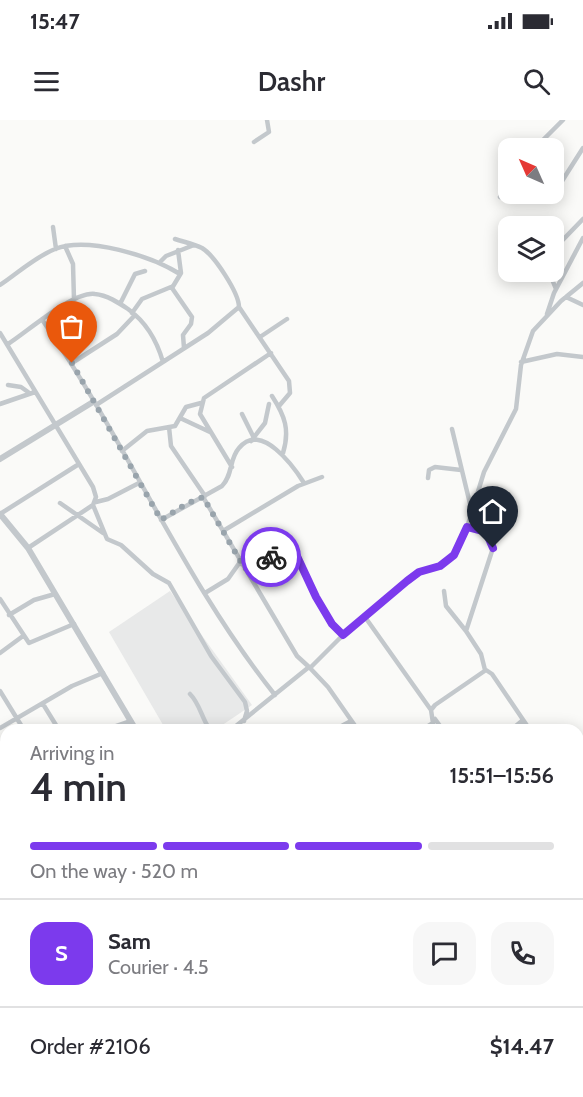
<!DOCTYPE html>
<html lang="en">
<head>
<meta charset="utf-8">
<style>
	body { margin:0; font-family:Cabin,sans-serif; background:#f7f7f7; color:#2b2b33; height:100vh; display:flex; flex-direction:column; font-size:22px; white-space:nowrap }
	* { box-sizing:border-box; margin:0 }
	p { font-size:20px; color:#7c7c81 }
	.icon { flex:none; width:33px; height:33px; fill:none; stroke:currentColor; stroke-width:2; stroke-linecap:round; stroke-linejoin:round }
	.map { position:relative; flex:1; overflow:hidden }
	.panel { position:absolute; left:0px; top:604px; width:584px; height:374px; display:flex; flex-direction:column; background:#fff; border-radius:18px 18px 0 0; box-shadow:0 3px 15px #0003 }
	.panel>* { flex:none }
	.needle { width:39px; rotate:315deg }
	.buttons { position:absolute; left:498px; top:18px; display:grid; gap:12px }
	.buttons a { display:grid; place-items:center; width:66px; height:66px; border-radius:12px; background:#fff; box-shadow:0 3px 15px #0003; font-size:30px }
	.pin { position:absolute; display:grid; place-items:center; width:51px; height:51px; color:#fff; margin:-62px -26px; border-radius:50% 50% 50% 0; rotate:-45deg; box-shadow:0 0 6px #0007 }
	.pin .icon { rotate:45deg }
	.courier { position:absolute; display:grid; place-items:center; width:60px; height:60px; margin:-30px; border:4px solid #7c3aed; border-radius:50%; background:#fff; color:#222; box-shadow:0 2px 8px #0007 }
	.head em { font-style:normal; font-weight:600 }
	.head div { display:flex; flex-direction:column-reverse }
	.head { display:flex; align-items:center; justify-content:space-between; height:102px; padding:0 30px }
	h1 { font-size:39px; font-weight:600; line-height:45px }
	.bar { display:grid; grid-template-columns:repeat(4,1fr); gap:9px 6px; align-content:center; height:72px; padding:0 30px }
	.bar i { height:8px; border-radius:4px; background:#e1e1e2 }
	.bar .current { background:#7c3aed }
	.bar p { grid-column:span 4 }
	.line { display:flex; align-items:center; gap:15px; padding:0 30px; border-top:2px solid #e1e1e2 }
	.line div { flex:1 }
	.round { display:grid; place-items:center; flex:none; width:63px; height:63px; border-radius:18px; background:#f7f7f7 }
	.status { display:flex; justify-content:space-between; align-items:center; height:42px; padding:0 30px; background:#fff; direction:ltr }
	.status svg { height:16px; fill:currentColor }
	header { display:flex; justify-content:space-between; align-items:center; height:78px; padding:0 30px; background:#fff; font-size:27px; font-weight:600 }
	.map>svg:first-child { display:block }
</style>
</head>
<body>
<div class="status"><b>15:47</b><svg viewBox="0 0 49 12"><path d="M0 12V9h3v3zM5 12V6h3v6zM10 12V3h3v9zM15 12V0h3v12zM26 1h20v11H26zM47 4h2v5h-2z"/></svg></div>
<header><svg class="icon" aria-label="menu" viewBox="0 0 24 24"><path d="M4 6h16M4 12h16M4 18h16"/></svg>Dashr<svg class="icon" aria-label="search" viewBox="0 0 24 24"><circle cx="10" cy="10" r="6"/><path d="M15 15l6 6"/></svg></header>
<div class="map">
<svg width="583" height="977" viewBox="0 0 583 977">
	<rect width="100%" height="100%" fill="#fafaf8"/>
	<path fill="#e8e9e9" d="M170 471 252 585 215 610H166L109 512Z"/>
	<g fill="none" stroke-linecap="round" stroke-linejoin="round">
		<path stroke="#c3c8cc" stroke-width="4.5" d="M254 22 269 12 267 0
			M535 28 563 0
			M539 74 546 81 550 80 583 28
			M500 77 508 68
			M53 107 56 129
			M65 126 73 144 74 180
			M554 129 583 99
			M178 130 181 153 172 168 192 197 191 204 183 215 184 228
			M160 142 166 136 194 125
			M549 152 556 169
			M0 165C18 153 35 137 55 129 88 116 151 136 180 154
			M566 177 583 185
			M120 184 135 154 145 151
			M239 187 289 261 290 273 279 286
			M132 193 142 179 171 167
			M547 194 554 173 583 118
			M43 201C127 322 183 460 275 575
			M0 213 93 367 96 377 93 385 28 428
			M260 217 287 199
			M8 224C27 212 73 171 95 174 107 175 119 183 128 189 146 202 157 221 163 242
			M521 242 557 234 583 237
			M72 243 117 214 135 195
			M8 265 21 267 28 272
			M272 276C285 296 290 310 283 333
			M0 284 35 272
			M96 285 208 213 239 187C239 173 214 135 202 128 194 124 184 122 175 119
			M242 294 254 318
			M180 298 210 312
			M169 307 171 326 205 376
			M452 309 471 388
			M251 321 265 303 269 284
			M122 331 147 311 175 306 186 287 201 283
			M232 347 200 294 204 278 271 233
			M428 358 429 350 435 347 461 350
			M203 377 297 536 309 547
			M96 382 108 379 139 363
			M60 383 103 413
			M93 385 107 419 121 425 153 454 169 463 211 536 245 582 247 591 244 601
			M0 394 79 344
			M161 400 222 366C233 355 229 339 239 328 261 301 294 347 304 363
			M467 407 486 412 493 428 466 511 481 534 485 550
			M223 411 298 366 322 357
			M241 444 248 421
			M245 449 287 432H295L316 477 332 504 343 515
			M444 471 446 486 466 511
			M205 473 228 459 240 442
			M0 479 29 523 74 504
			M9 495 34 480 55 474
			M365 497 431 590
			M0 533 23 516
			M310 548 339 519 401 465 419 452 440 445 454 435 465 414 484 352 516 289 521 245 533 211 561 181 583 163
			M0 571 24 610
			M190 574C200 584 201 597 210 610
			M43 584 59 610
			M435 599 443 610
			M0 608 72 566 103 553
			M105 610 131 601
			M231 610 309 547 328 567 358 610
			M334 610 351 601
			M422 610 433 603 431 590 435 585 486 550 492 554 530 610
			M511 610 523 600
			M578 685 583 693
			M0 713 6 709
			M578 770 583 767
			M0 776 6 775
			M578 790V808
			M578 813V825
			M0 826 6 832
			M0 943 6 949
			M578 944 583 950
			M31 972 35 977
			M196 972 202 977
			M369 972 371 977
			M517 972 520 977
			M5 977 10 972
			M104 977 122 974 127 977
			M253 977 256 972
			M343 977 345 972
			M536 977 545 972"/>
		<path stroke="#c3c8cc" stroke-width="6" d="M0 339 93 282
			M0 394 28 428 136 610
			M443 972 446 977"/>
	</g>
	<g fill="none" stroke-linecap="round" stroke-linejoin="round">
		<path stroke="#99a4ac" stroke-width="6" stroke-dasharray="0 10.8" d="M72 243 161 400 188 383 203 377 245 449 271 437"/>
		<path stroke="#7c3aed" stroke-width="8" d="M271 437 295 432 316 477 332 504 343 515 407 461 419 452 440 446 454 435 467 407 486 412 493 428"/>
	</g>
</svg>
<div class="buttons">
<a><svg class="needle" viewBox="-14 -14 28 28"><path d="M0-13l5 13h-10z" fill="#e53935"/><path d="M0 13l5-13h-10z" fill="#7c7c81"/></svg></a>
<a><svg class="icon" aria-label="layers" viewBox="0 0 24 24"><path d="M12 4l9 5-9 5-9-5zM3 14l9 5 9-5"/></svg></a>
</div>
<div class="pin" style="left:72px;top:243px;background:#ea580c"><svg class="icon" aria-label="bag" viewBox="0 0 24 24"><path d="M5 8h14l-1 12H6zM9 8a3 3 0 0 1 6 0"/></svg></div>
<div class="pin" style="left:493px;top:428px;background:#1f2937"><svg class="icon" aria-label="home" viewBox="0 0 24 24"><path d="M3 11l9-7 9 7M6 9v11h12V9"/></svg></div>
<div class="courier" style="left:271px;top:437px"><svg class="icon" aria-label="bike" viewBox="0 0 24 24"><circle cx="6" cy="16" r="4"/><circle cx="18" cy="16" r="4"/><path d="M6 16l4-8h5l3 8M10 8l3 8H6M13 5h3"/></svg></div>
<section class="panel">
<div class="head"><div><h1>4 min</h1><p>Arriving in</p></div><em>15:51–15:56</em></div>
<div class="bar"><i class="current"></i><i class="current"></i><i class="current"></i><i></i><p>On the way · 520 m</p></div>
<div class="line" style="height:108px"><b class="round" style="background:#7c3aed;color:#fff">S</b><div><b>Sam</b><p>Courier · 4.5</p></div><a class="round"><svg class="icon" aria-label="chat" viewBox="0 0 24 24"><path d="M4 5h16v11H9l-5 4z"/></svg></a><a class="round"><svg class="icon" aria-label="phone" viewBox="0 0 24 24"><path d="M5 4h4l2 5-3 2q2 4 5 5l2-3 5 2v4C11 20 4 13 5 4z"/></svg></a></div>
<div class="line" style="height:78px"><div>Order #2106</div><b>$14.47</b></div>
</section>
</div>
</body>
</html>
